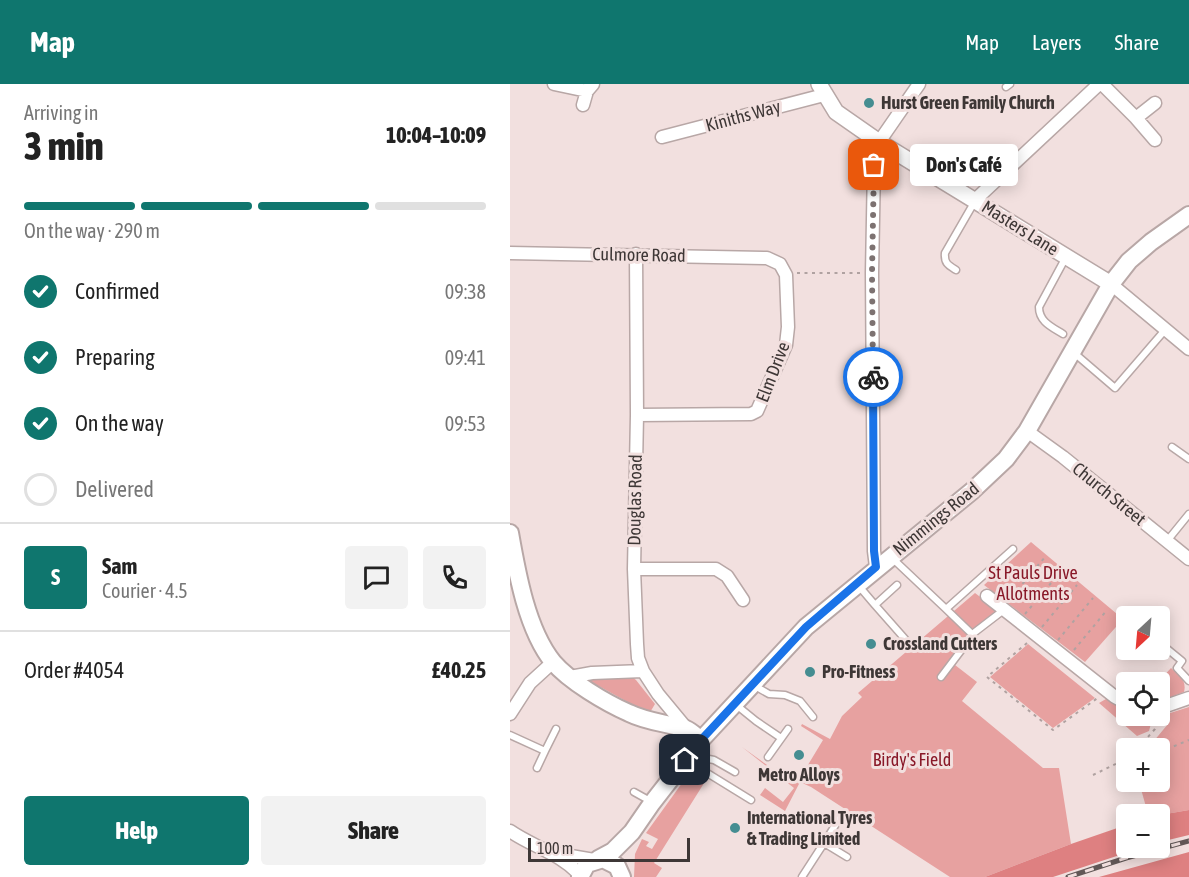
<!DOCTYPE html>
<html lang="en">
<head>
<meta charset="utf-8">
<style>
	body { margin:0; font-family:"Asap Condensed",sans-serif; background:#f2f2f2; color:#222; height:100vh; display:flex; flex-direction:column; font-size:22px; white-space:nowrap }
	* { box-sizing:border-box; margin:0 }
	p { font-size:20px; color:#767676 }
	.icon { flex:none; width:33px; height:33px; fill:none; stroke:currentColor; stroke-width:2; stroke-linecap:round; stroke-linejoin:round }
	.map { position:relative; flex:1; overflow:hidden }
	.side { display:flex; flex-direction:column; background:#fff; width:510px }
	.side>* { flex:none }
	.needle { width:39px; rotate:206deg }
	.tools { position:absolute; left:606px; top:522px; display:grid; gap:12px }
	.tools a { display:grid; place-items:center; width:54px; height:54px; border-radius:6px; background:#fff; box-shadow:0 3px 15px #0003; font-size:30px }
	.scale { position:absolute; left:18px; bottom:15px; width:162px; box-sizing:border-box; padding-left:6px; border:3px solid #3e3736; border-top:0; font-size:16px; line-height:21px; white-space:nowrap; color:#3e3736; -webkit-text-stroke:4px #f2e0df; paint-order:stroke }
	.pin { position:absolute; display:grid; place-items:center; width:51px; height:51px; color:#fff; margin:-26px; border-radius:12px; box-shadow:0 3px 9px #0006 }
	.courier { position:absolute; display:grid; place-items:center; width:60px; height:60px; margin:-30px; border:4px solid #1a73e8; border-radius:50%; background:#fff; color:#222; box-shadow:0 2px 8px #0007 }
	.bubble { position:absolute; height:42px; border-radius:6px; background:#fff; box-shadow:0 3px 15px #0003; font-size:20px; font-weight:800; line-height:42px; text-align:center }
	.overview em { font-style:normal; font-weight:800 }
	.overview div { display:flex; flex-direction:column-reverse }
	.overview { display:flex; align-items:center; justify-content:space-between; height:102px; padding:0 24px }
	h1 { font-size:39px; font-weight:800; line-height:45px }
	.bar { display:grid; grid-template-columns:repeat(4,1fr); gap:9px 6px; align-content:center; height:72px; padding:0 24px }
	.bar i { height:8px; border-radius:4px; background:#e0e0e0 }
	.bar .current { background:#0f766e }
	.bar p { grid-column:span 4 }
	.line { display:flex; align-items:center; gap:15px; padding:0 24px; border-top:2px solid #e0e0e0 }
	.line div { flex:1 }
	.round { display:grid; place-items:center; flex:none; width:63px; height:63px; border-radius:6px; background:#f2f2f2 }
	ol { padding:0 24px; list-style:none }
	li { display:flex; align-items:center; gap:18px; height:66px }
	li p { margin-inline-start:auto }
	li .icon { padding:6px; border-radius:50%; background:#0f766e; color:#fff; stroke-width:4 }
	li:last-child { color:#767676 }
	li i { width:33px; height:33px; border:3px solid #e0e0e0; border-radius:50% }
	.action { display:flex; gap:12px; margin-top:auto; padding:12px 24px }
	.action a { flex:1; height:69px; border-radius:6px; background:#0f766e; color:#fff; font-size:24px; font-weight:800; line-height:69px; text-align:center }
	.action a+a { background:#f2f2f2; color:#222 }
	header { display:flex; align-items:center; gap:36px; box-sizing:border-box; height:84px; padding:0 30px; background:#0f766e; color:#fff }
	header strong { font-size:28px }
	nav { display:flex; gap:33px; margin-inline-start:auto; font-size:21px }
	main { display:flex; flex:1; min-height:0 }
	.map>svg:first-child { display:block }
</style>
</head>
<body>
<header>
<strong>Map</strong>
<nav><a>Map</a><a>Layers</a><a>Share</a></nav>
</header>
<main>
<section class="side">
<div class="overview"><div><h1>3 min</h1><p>Arriving in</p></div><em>10:04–10:09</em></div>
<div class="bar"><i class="current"></i><i class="current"></i><i class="current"></i><i></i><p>On the way · 290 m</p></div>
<ol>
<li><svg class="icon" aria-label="check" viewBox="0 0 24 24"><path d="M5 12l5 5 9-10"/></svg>Confirmed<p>09:38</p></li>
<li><svg class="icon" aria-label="check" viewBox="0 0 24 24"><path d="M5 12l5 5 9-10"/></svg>Preparing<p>09:41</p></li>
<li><svg class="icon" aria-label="check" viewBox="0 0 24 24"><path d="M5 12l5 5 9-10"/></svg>On the way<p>09:53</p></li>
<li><i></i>Delivered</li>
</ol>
<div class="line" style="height:108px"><b class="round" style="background:#0f766e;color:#fff">S</b><div><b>Sam</b><p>Courier · 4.5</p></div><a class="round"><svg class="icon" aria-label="chat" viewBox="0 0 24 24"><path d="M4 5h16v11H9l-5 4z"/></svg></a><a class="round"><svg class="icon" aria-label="phone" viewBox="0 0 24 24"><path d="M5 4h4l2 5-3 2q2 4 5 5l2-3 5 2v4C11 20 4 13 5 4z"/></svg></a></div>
<div class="line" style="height:78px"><div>Order #4054</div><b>£40.25</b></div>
<div class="action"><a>Help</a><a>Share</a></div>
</section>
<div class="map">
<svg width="679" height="793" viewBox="0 0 679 793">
	<rect width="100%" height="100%" fill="#f2e0df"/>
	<path fill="#e7a1a0" d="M521 458 613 535 575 578 474 501Z
		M465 509 494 531 469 549 445 581 467 598 452 617 533 684H549L561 760 475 793H440L301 703 290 698 275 727 250 711 255 704 273 718 284 704 232 663 264 686 287 699 313 656 291 642 292 640 320 655 332 632 352 613 348 609Z
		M518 560 585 614 543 644 480 593Z
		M661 584C669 591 677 596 674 608L650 617 648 598Z
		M121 592 126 596 145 620 139 630 78 596 81 594Z
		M596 615H599L616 625V632H643L639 647 627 652 589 619Z
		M679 623V726L650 731 638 730 629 698H650V664H638L658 640 654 631Z
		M187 691 196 696 144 779 152 784 146 793H124L125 770 132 755 139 758 136 762 142 765 148 755 136 749 175 695Z"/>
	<path fill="#de8081" d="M679 726V751L650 758V731Z
		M616 741V764H631L543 793H475L561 760Z
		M679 768V793H589Z"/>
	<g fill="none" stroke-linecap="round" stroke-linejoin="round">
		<defs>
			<path id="service" d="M496 3 500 0
				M446 186C438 181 434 179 435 169L465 117
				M553 250C542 243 529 238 529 223L556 173
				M563 268 605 304 655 246
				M662 363 679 375
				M657 457 679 430
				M382 474 436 525
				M348 501 365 521
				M387 501 365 521 395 555
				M463 551 436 525 503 465
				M650 559 672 577 667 584 679 597
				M431 593 465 548 495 525
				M243 601 259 610 275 611 290 617 303 633
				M225 620 246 637 271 654
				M0 651 35 667 46 645
				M183 672 204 676 225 688
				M258 673 278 645
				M176 676 241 716
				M27 684 35 667
				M124 708 142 718
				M331 732 314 759 337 773
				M292 793 314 759"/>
			<path id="minor" d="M44 0 77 7
				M592 0 626 34 645 56
				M73 21 77 7 83 0
				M626 34 645 19
				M152 53 314 11
				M465 116 589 0
				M0 169 257 174 270 180 276 191 278 243 276 261 247 327 241 330 127 331
				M126 170 127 331 124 485 127 560 128 574 133 587 148 610 177 645
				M601 200 679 265
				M517 347 553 373 679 475
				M366 483 364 467 362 189 364 81 369 58 409 0
				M124 485H206L217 492 233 516
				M477 512 605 613 616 619
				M60 593 82 589 133 587
				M650 624 679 614
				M0 630 20 599 43 578
				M0 747C23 763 50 769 70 791
				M49 770 84 776"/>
			<path id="tertiary" d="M309 0 326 28 369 58 601 200"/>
			<path id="secondary" d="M0 449C7 489 17 546 43 578 59 597 96 619 119 629 137 638 157 639 176 645 181 647 186 652 191 656
				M88 775 103 767 122 748 142 719 191 656 296 543 462 407 496 375 517 347 601 200 619 177 641 158 679 131
				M70 793 77 780 93 775 107 782 112 793"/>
		</defs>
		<use href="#service" stroke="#b8a7a6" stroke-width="9"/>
		<use href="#minor" stroke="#b8a7a6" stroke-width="15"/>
		<use href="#tertiary" stroke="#b8a7a6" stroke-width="18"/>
		<use href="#secondary" stroke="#b8a7a6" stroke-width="20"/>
		<path stroke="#b0a2a1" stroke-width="2" stroke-dasharray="3 4.5" stroke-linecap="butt" d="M287 189H350
			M498 517 535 473
			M515 530 552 486
			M532 543 567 501
			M548 556 583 514
			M517 559 477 593 543 646 589 613
			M564 566 597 526
			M628 664 645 645 648 635
			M650 668 679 656
			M583 691 616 675"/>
		<use href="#service" stroke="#fff" stroke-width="6"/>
		<use href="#minor" stroke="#fff" stroke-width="12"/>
		<use href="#tertiary" stroke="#fff" stroke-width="15"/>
		<use href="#secondary" stroke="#fff" stroke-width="16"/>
		<defs>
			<path id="rail" d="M558 793 616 774 679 757"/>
		</defs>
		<use href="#rail" stroke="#625857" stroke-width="5"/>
		<use href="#rail" stroke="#f2e0df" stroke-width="3" stroke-dasharray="9" stroke-linecap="butt"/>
	</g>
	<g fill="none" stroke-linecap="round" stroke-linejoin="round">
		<path stroke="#7d7271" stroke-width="6" stroke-dasharray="0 10.8" d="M363 293 362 189 364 81"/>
		<path stroke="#1a73e8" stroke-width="8" d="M175 676 191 656 296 543 366 483 364 467 363 293"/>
	</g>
	<g fill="#458d91" stroke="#f2e0df" stroke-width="2">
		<circle cx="359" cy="19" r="6"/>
		<circle cx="361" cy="560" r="6"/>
		<circle cx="300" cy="588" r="6"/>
		<circle cx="289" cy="671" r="6"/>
		<circle cx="225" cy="744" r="6"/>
	</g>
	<g text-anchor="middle" stroke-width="6" stroke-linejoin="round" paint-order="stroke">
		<g font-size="18" font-weight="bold" fill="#3e3736" stroke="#f2e0df" text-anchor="start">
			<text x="371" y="25">Hurst Green Family Church</text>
			<text x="373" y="566">Crossland Cutters</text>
			<text x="312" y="594">Pro-Fitness</text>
			<text x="289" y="697" text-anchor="middle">Metro Alloys</text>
			<text x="237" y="740">International Tyres<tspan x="237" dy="21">&amp; Trading Limited</tspan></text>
		</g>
		<g font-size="18" fill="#3e3736" stroke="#f2e0df">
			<text transform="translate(233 32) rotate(-15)" y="6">Kiniths Way</text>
			<text transform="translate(510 144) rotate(32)" y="6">Masters Lane</text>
			<text transform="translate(129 171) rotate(1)" y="6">Culmore Road</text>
			<text transform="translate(263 288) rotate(-69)" y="6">Elm Drive</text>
			<text transform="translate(599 410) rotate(39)" y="6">Church Street</text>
			<text transform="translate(125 416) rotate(-89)" y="6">Douglas Road</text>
			<text transform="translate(426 435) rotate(-39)" y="6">Nimmings Road</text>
		</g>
		<g font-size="18" fill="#891828" stroke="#f2e0df">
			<text x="523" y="495">St Pauls Drive<tspan x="523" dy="21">Allotments</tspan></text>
			<text x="402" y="682">Birdy's Field</text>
		</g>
	</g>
</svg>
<div class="tools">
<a><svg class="needle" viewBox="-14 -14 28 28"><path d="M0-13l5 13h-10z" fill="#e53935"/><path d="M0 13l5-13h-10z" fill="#767676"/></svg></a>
<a><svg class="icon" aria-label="locate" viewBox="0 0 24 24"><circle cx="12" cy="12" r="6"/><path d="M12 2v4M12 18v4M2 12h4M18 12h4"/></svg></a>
<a>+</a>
<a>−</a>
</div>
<div class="scale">100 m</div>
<div class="pin" style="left:364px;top:81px;background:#ea580c"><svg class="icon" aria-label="bag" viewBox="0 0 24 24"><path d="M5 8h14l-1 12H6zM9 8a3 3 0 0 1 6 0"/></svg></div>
<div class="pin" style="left:175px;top:676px;background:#1f2937"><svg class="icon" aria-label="home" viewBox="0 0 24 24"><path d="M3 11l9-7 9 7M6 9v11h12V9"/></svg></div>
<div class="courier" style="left:363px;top:293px"><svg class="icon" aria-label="bike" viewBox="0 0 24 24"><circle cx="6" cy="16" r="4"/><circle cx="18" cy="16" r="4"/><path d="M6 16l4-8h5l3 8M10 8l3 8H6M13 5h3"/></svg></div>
<div class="bubble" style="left:400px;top:60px;width:108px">Don's Café</div>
</div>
</main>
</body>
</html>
